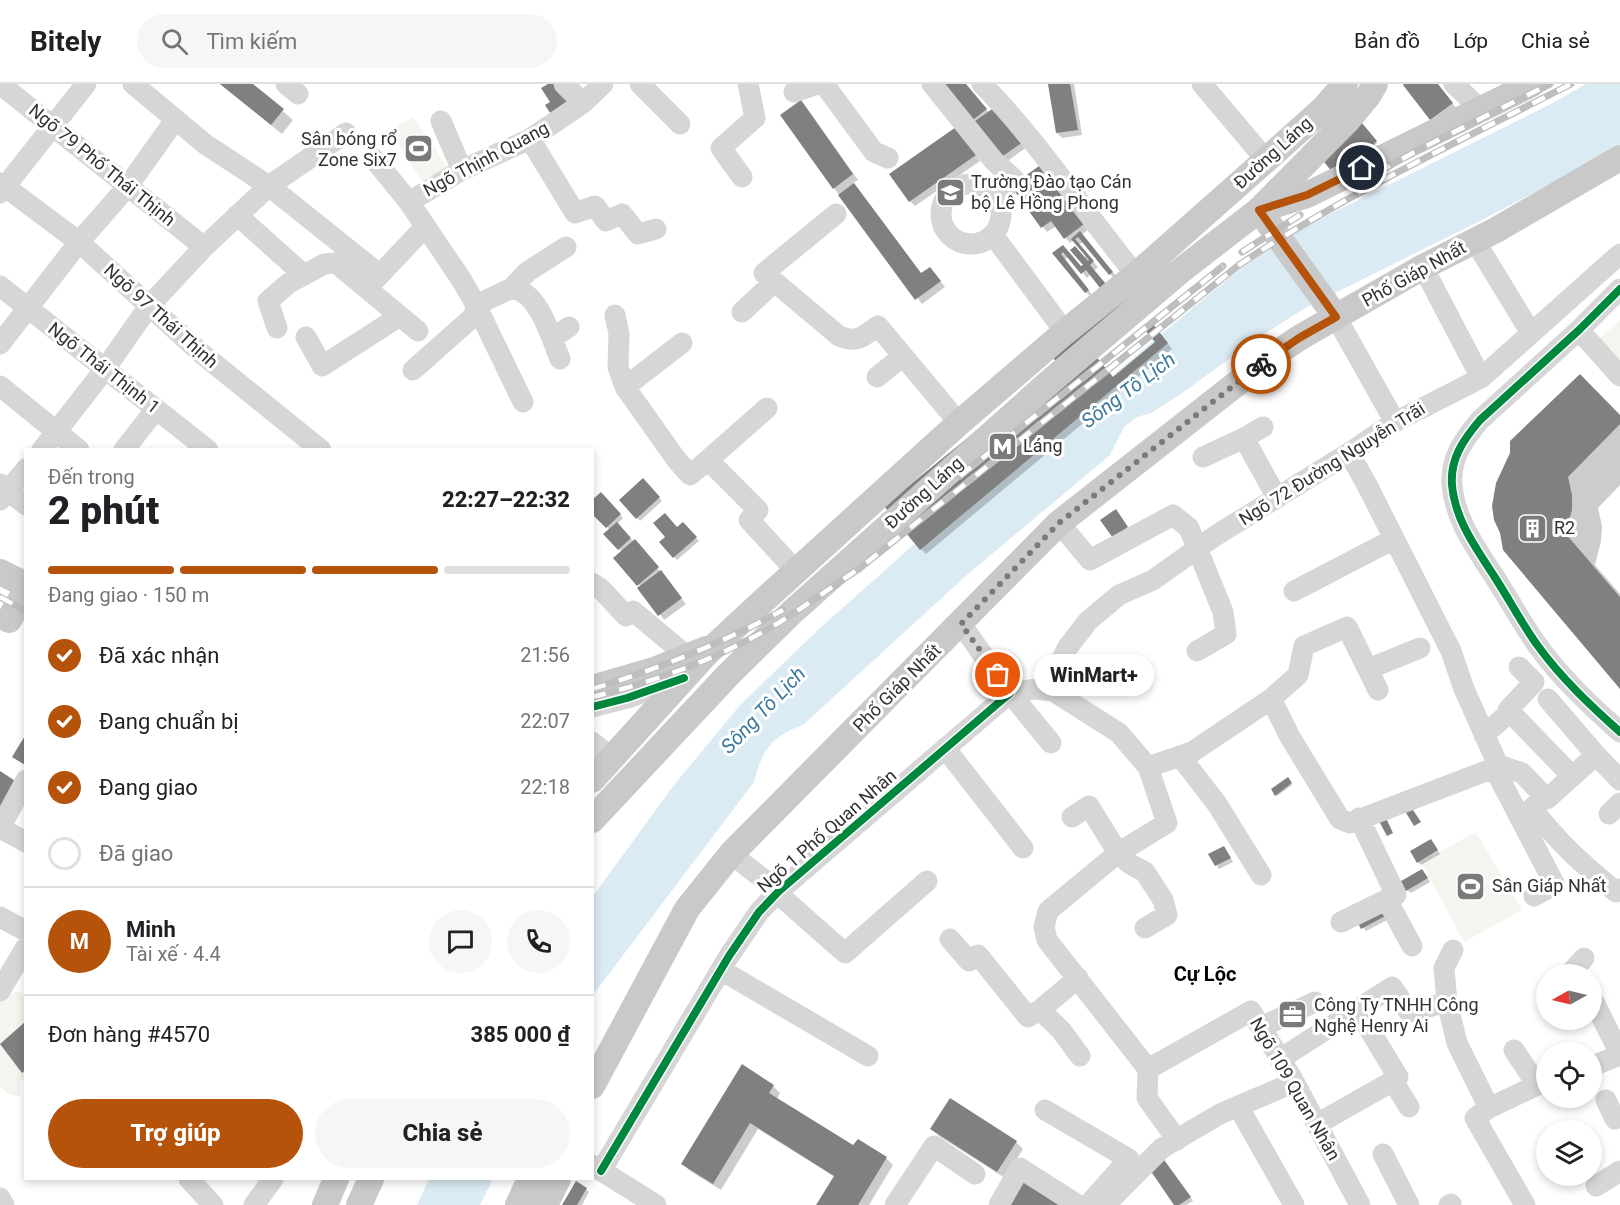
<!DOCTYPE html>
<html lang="vi">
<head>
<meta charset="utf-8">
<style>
	body { margin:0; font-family:Roboto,sans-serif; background:#f6f6f6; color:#202124; height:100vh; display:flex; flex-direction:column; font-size:22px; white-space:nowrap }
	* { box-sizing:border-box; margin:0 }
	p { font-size:20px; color:#757577 }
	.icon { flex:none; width:33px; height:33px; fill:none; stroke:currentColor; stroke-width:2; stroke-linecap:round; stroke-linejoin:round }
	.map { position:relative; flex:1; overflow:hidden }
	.panel { position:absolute; left:24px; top:364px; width:570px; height:732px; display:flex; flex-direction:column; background:#fff; border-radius:0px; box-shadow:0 3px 9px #0003 }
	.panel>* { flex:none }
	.needle { width:39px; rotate:262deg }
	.controls { position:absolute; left:1536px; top:880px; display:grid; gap:12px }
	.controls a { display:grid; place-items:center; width:66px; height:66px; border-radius:50%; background:#fff; box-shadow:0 3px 9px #0003; font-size:30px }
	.pin { position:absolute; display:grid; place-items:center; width:51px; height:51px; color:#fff; margin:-26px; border:3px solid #fff; border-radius:50%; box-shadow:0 2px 6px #0007 }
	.courier { position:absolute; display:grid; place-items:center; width:60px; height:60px; margin:-30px; border:4px solid #b45309; border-radius:50%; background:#fff; color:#222; box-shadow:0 2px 8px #0007 }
	.bubble { position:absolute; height:42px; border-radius:21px; background:#fff; box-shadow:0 3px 9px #0003; font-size:20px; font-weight:800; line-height:42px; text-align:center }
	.summary em { font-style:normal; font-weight:800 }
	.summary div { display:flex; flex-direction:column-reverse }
	.summary { display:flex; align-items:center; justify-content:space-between; height:102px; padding:0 24px }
	h1 { font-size:39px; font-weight:800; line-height:45px }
	.bar { display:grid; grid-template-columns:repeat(4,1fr); gap:9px 6px; align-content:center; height:72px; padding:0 24px }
	.bar i { height:8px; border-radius:4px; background:#e0e0e0 }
	.bar .current { background:#b45309 }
	.bar p { grid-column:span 4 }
	.line { display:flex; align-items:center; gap:15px; padding:0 24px; border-top:2px solid #e0e0e0 }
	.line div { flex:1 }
	.round { display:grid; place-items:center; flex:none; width:63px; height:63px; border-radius:32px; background:#f6f6f6 }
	ol { padding:0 24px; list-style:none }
	li { display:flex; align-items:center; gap:18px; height:66px }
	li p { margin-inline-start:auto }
	li .icon { padding:6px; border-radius:50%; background:#b45309; color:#fff; stroke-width:4 }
	li:last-child { color:#757577 }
	li i { width:33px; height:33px; border:3px solid #e0e0e0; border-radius:50% }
	.button { display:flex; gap:12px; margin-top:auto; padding:12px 24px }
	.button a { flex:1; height:69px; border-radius:36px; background:#b45309; color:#fff; font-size:24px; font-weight:800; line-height:69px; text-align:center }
	.button a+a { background:#f6f6f6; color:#202124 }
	header { display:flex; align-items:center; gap:36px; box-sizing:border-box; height:84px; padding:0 30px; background:#fff; border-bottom:2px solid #e0e0e0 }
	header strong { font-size:28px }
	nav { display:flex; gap:33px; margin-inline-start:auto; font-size:21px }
	.search { width:420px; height:54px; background:#f6f6f6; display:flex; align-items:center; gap:15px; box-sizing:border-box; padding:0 21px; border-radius:33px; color:#757577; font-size:22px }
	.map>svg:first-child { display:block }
</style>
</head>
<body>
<header>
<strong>Bitely</strong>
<div class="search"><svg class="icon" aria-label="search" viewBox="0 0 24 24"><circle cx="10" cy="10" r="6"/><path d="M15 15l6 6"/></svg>Tìm kiếm</div>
<nav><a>Bản đồ</a><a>Lớp</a><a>Chia sẻ</a></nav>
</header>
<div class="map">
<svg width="1620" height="1121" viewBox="0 0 1620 1121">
	<rect width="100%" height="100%" fill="#fff"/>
	<path fill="#f2f6ee" d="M413 33 447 83 424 100 389 46Z
		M1620 236V280L1598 256Z
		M1476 748 1522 826 1464 858 1421 778Z
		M20 907 25 915V937L0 960 22 989 25 986V994L20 998 21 1013 6 1009 0 1002V914Z"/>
	<path fill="#dbebf4" d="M1586 0H1620V61L1581 84 1480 137 1307 223 1261 252 1178 312 1151 329 1137 333 1124 343 1110 371 968 490 803 641C772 652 762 666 754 698L593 911V812L674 701 741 620 819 545 911 463 1172 241 1244 182 1308 141 1551 20Z
		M429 1095H493L480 1121H417Z"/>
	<path fill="#0003" d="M220 0H251L293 36 282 50Z
		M966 0 989 29 1027 63 1006 78 971 37Z
		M1050 0H1074L1082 51 1062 54 1057 49Z
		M1406 0H1437L1457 25 1431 35 1405 1Z
		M806 23 858 96 853 99 922 191 935 190 945 203 922 220 834 104Z
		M1362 41 1377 59 1338 93Z
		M961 50 980 77 915 122 910 117Z
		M1013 102 1092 143 1081 151 1117 193 1115 195 1110 190 1083 158 1079 161 1098 183 1094 187 1118 215 1088 263 1113 295 1157 258 1158 247 1172 265 926 470 921 465 1060 280 1113 218 1091 190 1087 194 1069 172 1065 176 1093 212 1091 213 1086 208 1054 169 1063 163 1082 184 1085 182V171L1074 156 1070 159 1056 142 1047 148Z
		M1620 332V401L1598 424 1602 442 1601 457 1595 481 1620 510V603L1497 399Z
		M643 397 662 417 640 437 621 416Z
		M601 410 623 434 617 440 634 458 640 462 686 520 664 536 641 503 616 474 622 468 605 450 610 446 592 427Z
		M683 440 699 457 677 476 661 459Z
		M1288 695 1292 701 1277 712 1273 706Z
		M1434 760 1440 770 1421 781 1418 778Z
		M1224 764 1233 778 1219 785 1211 771Z
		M1425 790 1430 798 1411 809 1407 806Z
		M1383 821 1391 834 1366 847 1357 835Z
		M773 1002 780 1009 777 1015 854 1063 858 1057 886 1074 893 1081 869 1121H818L835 1093 758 1045 721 1106 690 1087 683 1080Z
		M932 1045 1016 1058 1023 1065 1005 1094 939 1052Z
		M1165 1078 1193 1117 1186 1121H1176Z
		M586 1105 589 1108 582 1121H563Z"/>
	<path fill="#808080" d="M220 0H253L284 25 271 41Z
		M548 0H556L573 19 552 32 545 21 550 18 541 4Z
		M939 0H966L987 25 970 38Z
		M1048 0H1070L1078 46 1056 49Z
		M1404 0H1438L1453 19 1430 36 1403 1Z
		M801 16 853 90 833 105 780 31Z
		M998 21 1023 58 1000 74 975 37Z
		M1362 39 1377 57 1336 93 1321 74Z
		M956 43 976 71 909 118 889 90Z
		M1046 77 1088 137 1064 155 1051 137 1041 144 1011 102Z
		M854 99 921 189 930 183 941 197 915 216 838 111Z
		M1080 147 1113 188 1109 191 1078 153 1075 155 1094 177 1090 181 1117 213 1126 206 1134 216 1084 258 1113 293 1155 258 1145 246 1153 240 1168 259 920 466 884 422 1058 280 1049 269 1111 218 1086 186 1081 190 1063 168 1061 170 1089 206 1085 209 1052 169 1063 161 1081 182 1083 181 1070 166 1075 162 1088 177 1089 176 1071 155Z
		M1580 290 1620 331V340L1568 393 1572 411V426L1565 449 1620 513V605L1503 466 1500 449 1494 436 1492 422 1496 399 1510 369V357Z
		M643 394 660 413 636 435 619 416Z
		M601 408 621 430 606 444 592 430V416Z
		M1116 425 1128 443 1113 454 1100 436Z
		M665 429 677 443 683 438 697 453 673 474 659 458 665 453 653 439Z
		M617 438 631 454 618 466 603 450Z
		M635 455 659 483 637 502 613 474Z
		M661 486 682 514 658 532 637 504Z
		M26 650V680L25 681 12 673Z
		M0 687 17 698 0 725Z
		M1288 693 1292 699 1275 712 1271 705Z
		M1411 723 1421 738 1414 742 1405 727Z
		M1386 734 1393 749 1387 752 1379 737Z
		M1431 755 1438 766 1417 779 1410 767Z
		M1224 762 1231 774 1215 782 1208 770Z
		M1422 785 1428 794 1406 807 1401 797Z
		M1383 819 1389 830 1361 845 1355 834Z
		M26 937V986L22 989 0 960Z
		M742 980 774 1001 769 1009 853 1061 858 1055 887 1073 858 1121H816L834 1092 750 1039 713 1100 681 1080Z
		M950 1014 1017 1057 997 1088 930 1045Z
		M1162 1073 1191 1113 1179 1121H1174L1148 1083Z
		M1573 1092H1584L1585 1094 1577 1099Z
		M1020 1095 1062 1121H1004Z
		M576 1097 587 1104 577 1121H562Z"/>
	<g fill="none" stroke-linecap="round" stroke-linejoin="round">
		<path stroke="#d6d6d6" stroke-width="21" d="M0 0 204 163
			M133 0 205 60 269 102 379 190
			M286 0 298 10
			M564 0 583 19
			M640 0 680 40
			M824 0 874 68 888 74
			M932 0 994 77 1015 96 995 112
			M982 0C1039 58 1084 128 1136 191
			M1202 0 1266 76
			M1454 0 1480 25
			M794 8 817 0
			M441 37 462 86
			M530 55 575 129 595 122 606 137 622 130 638 150 656 145
			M374 75 409 118 461 195 476 221 523 318
			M742 93 721 64 755 34 748 0
			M0 99 79 158 201 269 321 366
			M941 130a30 30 0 1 1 60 0a30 30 0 1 1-60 0Z
			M0 109 86 0
			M409 118 462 86 530 55 583 19 603 0
			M836 130 764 189 839 252C858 260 863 252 878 242L959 339
			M237 131 304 191 324 180 336 179 418 247
			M993 151 1065 248
			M1475 157 1531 249
			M1423 183 1481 294
			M370 201 425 143
			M0 202 208 366
			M512 204 527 188 566 163
			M1620 205 1579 246 1480 336C1463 356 1450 375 1452 401 1455 436 1476 464 1494 492 1509 515 1522 540 1538 562 1561 594 1591 622 1620 648
			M742 228 774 198
			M615 231 619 250 618 283 625 303 676 375 690 391 708 376 758 426 749 436 797 488
			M1336 233 1395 338
			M277 244 268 217 289 199 304 191
			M1579 246 1620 292
			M306 253 322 282 400 232
			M552 254 569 243
			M0 260 79 158 128 102 175 36
			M413 286 474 232 476 221 512 204C539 208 551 253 560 275
			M877 293 903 272
			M0 302 79 366
			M625 303 682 259
			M1244 354 1263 343
			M42 366 105 285 149 222 204 163 269 102 346 49
			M124 366 156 325
			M1349 369 1367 401 1451 567 1464 605 1498 681 1494 684
			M1203 373 1244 354 1277 414
			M708 376 767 324
			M0 400 26 421
			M0 416 26 385
			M1059 439 1090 476 1173 431 1189 444 1223 528 1226 550 1197 567
			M592 499 601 505 626 532 633 527 688 573
			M1294 507 1394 455
			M961 540 1010 609 1051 659
			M1368 585 1420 564
			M1052 593 1068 563 1088 537 1119 511 1153 496 1215 452 1349 369 1395 338 1481 294 1620 170
			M1271 615 1298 591 1304 562 1347 543 1378 606
			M592 623 627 614 684 594
			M1508 626 1534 598 1519 583
			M1484 651 1510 628 1572 692
			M592 658 611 673
			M945 664 1023 764
			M1596 671 1620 696
			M1180 672 1217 720 1261 791
			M1498 681 1522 689 1547 715 1596 671 1548 615
			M1148 683 1192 668 1271 615 1290 653 1340 735 1350 739 1494 684
			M1494 684 1555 801 1534 812
			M1545 713 1532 724C1558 759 1584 781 1616 808L1620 805
			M1609 730 1620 719
			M1072 733 1089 722 1118 769 1130 780 1145 788 1163 816 1167 831 1145 844
			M0 744 26 696
			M0 744 26 758
			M731 770 779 807
			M777 809 845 869 927 797
			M1387 816 1412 862
			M0 833 26 847
			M1341 838 1396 811 1359 734
			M950 855 969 877 978 871 1028 933 1040 926 1078 894
			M1453 866 1444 884 1447 918 1457 959 1489 1024
			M721 886 868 972
			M1577 891 1574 885 1584 874
			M0 907 26 863
			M1592 914 1620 970
			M1357 925 1398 993 1393 997
			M1040 926 1061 946 1080 972
			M1261 943 1315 918
			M1514 966 1537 1001
			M1280 975 1392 903 1409 928 1447 918
			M1592 982 1620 971
			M1148 985 1251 927 1292 994 1360 1121
			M1148 985 1147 1014 1177 1056
			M1606 1016 1615 1035 1620 1032
			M1238 1022 1294 1121
			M1045 1026 1129 1075 1088 1121
			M1317 1040 1393 997 1409 1023
			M1383 1070 1409 1121
			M592 1081 656 1121
			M601 1087 729 872 759 828 779 807 1010 609 1035 605 1053 607 1119 649 1148 683 1167 739 1118 769 1048 827 1044 843 1047 856 1148 985
			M189 1095 213 1121
			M1596 1102 1620 1087
			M0 1114 4 1121
			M254 1121 273 1095
			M895 1121 934 1062 975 1090
			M999 1121 1020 1084 1078 1121
			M1105 1121 1162 1064 1220 1030 1283 1003 1292 994
			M1449 1121 1451 1120
			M1525 1121 1475 1034 1489 1024 1546 997"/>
		<path stroke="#c9c9c9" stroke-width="26" d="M1262 125 1307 111 1532 0
			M1259 126 1336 233
			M0 488 26 501
			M9 536 26 506
			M592 604 654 586 706 565
			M592 696 706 570 762 518 959 339 1065 248 1136 191 1266 76 1323 25 1345 0
			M592 736 729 590 791 529 1045 302 1179 188 1259 126 1348 36 1368 12 1375 0
			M592 1002 687 825 731 770 1059 439 1268 275 1299 254 1423 183 1496 146 1620 74
			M325 1121 336 1095
			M359 1121 371 1095
			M518 1121 530 1095
			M545 1121 558 1095"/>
		<defs>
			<path id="rail" d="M1353 102 1420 65 1550 0
				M1242 168 1300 131
				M960 392 1223 182
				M0 513 26 527
				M592 605C659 585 722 559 783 526
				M592 613C658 597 722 573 780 538 807 521 833 502 860 484L1239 181C1344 111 1459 57 1571 0"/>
		</defs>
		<use href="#rail" stroke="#bebebe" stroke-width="7"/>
		<use href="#rail" stroke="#fff" stroke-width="4.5" stroke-dasharray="14" stroke-linecap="butt"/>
		<defs>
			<path id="cycleway" d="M1620 205 1579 246 1480 336C1463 356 1450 375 1452 401 1455 436 1476 464 1494 492 1509 515 1522 540 1538 562 1561 594 1591 622 1620 648
				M592 623 627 614 684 594
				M601 1087 729 872 759 828 779 807 1010 609"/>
		</defs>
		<use href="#cycleway" stroke="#fff" stroke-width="11"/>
		<use href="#cycleway" stroke="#00873e" stroke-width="8"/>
	</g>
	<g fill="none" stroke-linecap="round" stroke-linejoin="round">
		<path stroke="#7a7a7a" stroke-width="6" stroke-dasharray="0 10.8" d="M998 591 961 540 1059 439 1261 280"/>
		<path stroke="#b45309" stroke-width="8" d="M1261 280 1299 254 1336 233 1259 126 1307 111 1362 84"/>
	</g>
	<defs>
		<symbol id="stadium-square" viewBox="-11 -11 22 22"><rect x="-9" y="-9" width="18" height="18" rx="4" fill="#7a7a7a" stroke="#fff"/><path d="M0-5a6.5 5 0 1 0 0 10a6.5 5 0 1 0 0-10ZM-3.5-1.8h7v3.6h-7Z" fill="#fff"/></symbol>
		<symbol id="university-square" viewBox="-11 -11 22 22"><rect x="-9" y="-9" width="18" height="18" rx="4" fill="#7a7a7a" stroke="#fff"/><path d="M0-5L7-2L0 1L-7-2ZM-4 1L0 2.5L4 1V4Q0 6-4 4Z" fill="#fff"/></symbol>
		<symbol id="metro-square" viewBox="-11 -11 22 22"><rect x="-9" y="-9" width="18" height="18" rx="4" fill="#7a7a7a" stroke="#fff"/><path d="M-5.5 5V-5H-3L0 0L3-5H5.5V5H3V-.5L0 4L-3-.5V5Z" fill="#fff"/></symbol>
		<symbol id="building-square" viewBox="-11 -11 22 22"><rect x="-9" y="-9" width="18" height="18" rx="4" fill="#7a7a7a" stroke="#fff"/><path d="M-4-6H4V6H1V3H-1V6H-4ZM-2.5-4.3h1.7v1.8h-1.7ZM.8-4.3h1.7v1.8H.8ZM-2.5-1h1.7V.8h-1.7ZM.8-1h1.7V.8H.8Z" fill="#fff"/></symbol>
		<symbol id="office-square" viewBox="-11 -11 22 22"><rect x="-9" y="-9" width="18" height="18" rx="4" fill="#7a7a7a" stroke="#fff"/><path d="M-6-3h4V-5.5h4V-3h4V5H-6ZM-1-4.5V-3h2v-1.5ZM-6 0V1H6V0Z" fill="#fff"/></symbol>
	</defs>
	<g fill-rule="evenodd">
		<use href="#stadium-square" x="402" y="48" width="33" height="33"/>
		<use href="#university-square" x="934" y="92" width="33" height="33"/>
		<use href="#metro-square" x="986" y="346" width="33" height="33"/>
		<use href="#building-square" x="1516" y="428" width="33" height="33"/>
		<use href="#stadium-square" x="1454" y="786" width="33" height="33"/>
		<use href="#office-square" x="1276" y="914" width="33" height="33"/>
	</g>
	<g text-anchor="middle" stroke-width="6" stroke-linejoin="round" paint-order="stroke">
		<g font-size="18" fill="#323232" stroke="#fff" text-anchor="start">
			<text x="397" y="61" text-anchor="end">Sân bóng rổ<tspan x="397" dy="21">Zone Six7</tspan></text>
			<text x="971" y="104">Trường Đào tạo Cán<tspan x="971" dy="21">bộ Lê Hồng Phong</tspan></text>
			<text x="1023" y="368">Láng</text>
			<text x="1554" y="450">R2</text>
			<text x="1492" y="808">Sân Giáp Nhất</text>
			<text x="1314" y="927">Công Ty TNHH Công<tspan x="1314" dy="21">Nghệ Henry Ai</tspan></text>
		</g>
		<g font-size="18" fill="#323232" stroke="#fff">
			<text transform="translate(1273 69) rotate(-42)" y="6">Đường Láng</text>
			<text transform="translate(486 75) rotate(-28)" y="6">Ngõ Thịnh Quang</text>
			<text transform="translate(102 81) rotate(39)" y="6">Ngõ 79 Phố Thái Thịnh</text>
			<text transform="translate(1414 190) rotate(-29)" y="6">Phố Giáp Nhất</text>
			<text transform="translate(161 232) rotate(42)" y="6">Ngõ 97 Thái Thịnh</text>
			<text transform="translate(104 284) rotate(38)" y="6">Ngõ Thái Thịnh 1</text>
			<text transform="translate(1332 380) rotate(-32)" y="6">Ngõ 72 Đường Nguyễn Trãi</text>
			<text transform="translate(924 409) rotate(-42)" y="6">Đường Láng</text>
			<text transform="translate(897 604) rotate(-45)" y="6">Phố Giáp Nhất</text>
			<text transform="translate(827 747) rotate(-41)" y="6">Ngõ 1 Phố Quan Nhân</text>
			<text transform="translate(1295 1005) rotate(60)" y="6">Ngõ 109 Quan Nhân</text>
		</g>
		<g font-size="20" font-style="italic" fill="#39789b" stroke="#fff">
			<text transform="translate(1128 306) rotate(-37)" y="7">Sông Tô Lịch</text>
			<text transform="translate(763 626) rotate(-46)" y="7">Sông Tô Lịch</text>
		</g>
		<g font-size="20" font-weight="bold" fill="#000" stroke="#fff">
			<text x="1205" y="897">Cự Lộc</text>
		</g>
	</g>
</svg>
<div class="controls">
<a><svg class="needle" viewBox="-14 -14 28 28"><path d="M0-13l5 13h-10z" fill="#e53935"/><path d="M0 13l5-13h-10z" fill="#757577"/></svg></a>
<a><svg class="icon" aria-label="locate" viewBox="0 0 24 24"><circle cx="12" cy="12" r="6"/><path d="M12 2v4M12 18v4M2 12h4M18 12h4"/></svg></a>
<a><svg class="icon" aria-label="layers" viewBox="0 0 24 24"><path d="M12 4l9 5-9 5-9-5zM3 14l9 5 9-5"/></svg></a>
</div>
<div class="pin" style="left:998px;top:591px;background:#ea580c"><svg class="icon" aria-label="bag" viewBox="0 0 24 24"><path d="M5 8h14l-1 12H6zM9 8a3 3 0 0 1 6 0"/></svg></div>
<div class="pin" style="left:1362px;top:84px;background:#1f2937"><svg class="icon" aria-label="home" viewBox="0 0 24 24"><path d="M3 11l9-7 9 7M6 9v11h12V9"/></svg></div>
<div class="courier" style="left:1261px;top:280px"><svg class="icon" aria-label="bike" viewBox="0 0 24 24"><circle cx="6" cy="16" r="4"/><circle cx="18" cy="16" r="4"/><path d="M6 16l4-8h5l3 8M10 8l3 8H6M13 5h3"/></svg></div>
<div class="bubble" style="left:1034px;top:570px;width:120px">WinMart+</div>
<section class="panel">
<div class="summary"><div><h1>2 phút</h1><p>Đến trong</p></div><em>22:27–22:32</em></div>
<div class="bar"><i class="current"></i><i class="current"></i><i class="current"></i><i></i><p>Đang giao · 150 m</p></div>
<ol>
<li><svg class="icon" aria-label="check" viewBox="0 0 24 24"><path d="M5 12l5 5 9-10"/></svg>Đã xác nhận<p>21:56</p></li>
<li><svg class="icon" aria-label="check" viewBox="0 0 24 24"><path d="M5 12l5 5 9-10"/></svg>Đang chuẩn bị<p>22:07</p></li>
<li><svg class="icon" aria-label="check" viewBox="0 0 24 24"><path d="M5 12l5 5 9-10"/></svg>Đang giao<p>22:18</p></li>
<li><i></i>Đã giao</li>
</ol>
<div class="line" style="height:108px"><b class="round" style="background:#b45309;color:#fff">M</b><div><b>Minh</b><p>Tài xế · 4.4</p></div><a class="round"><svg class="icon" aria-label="chat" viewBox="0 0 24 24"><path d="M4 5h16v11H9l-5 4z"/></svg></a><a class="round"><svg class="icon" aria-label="phone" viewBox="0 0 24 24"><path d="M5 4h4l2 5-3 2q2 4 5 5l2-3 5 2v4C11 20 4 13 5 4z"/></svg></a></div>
<div class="line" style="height:78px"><div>Đơn hàng #4570</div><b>385 000 ₫</b></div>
<div class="button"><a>Trợ giúp</a><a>Chia sẻ</a></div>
</section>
</div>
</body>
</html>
